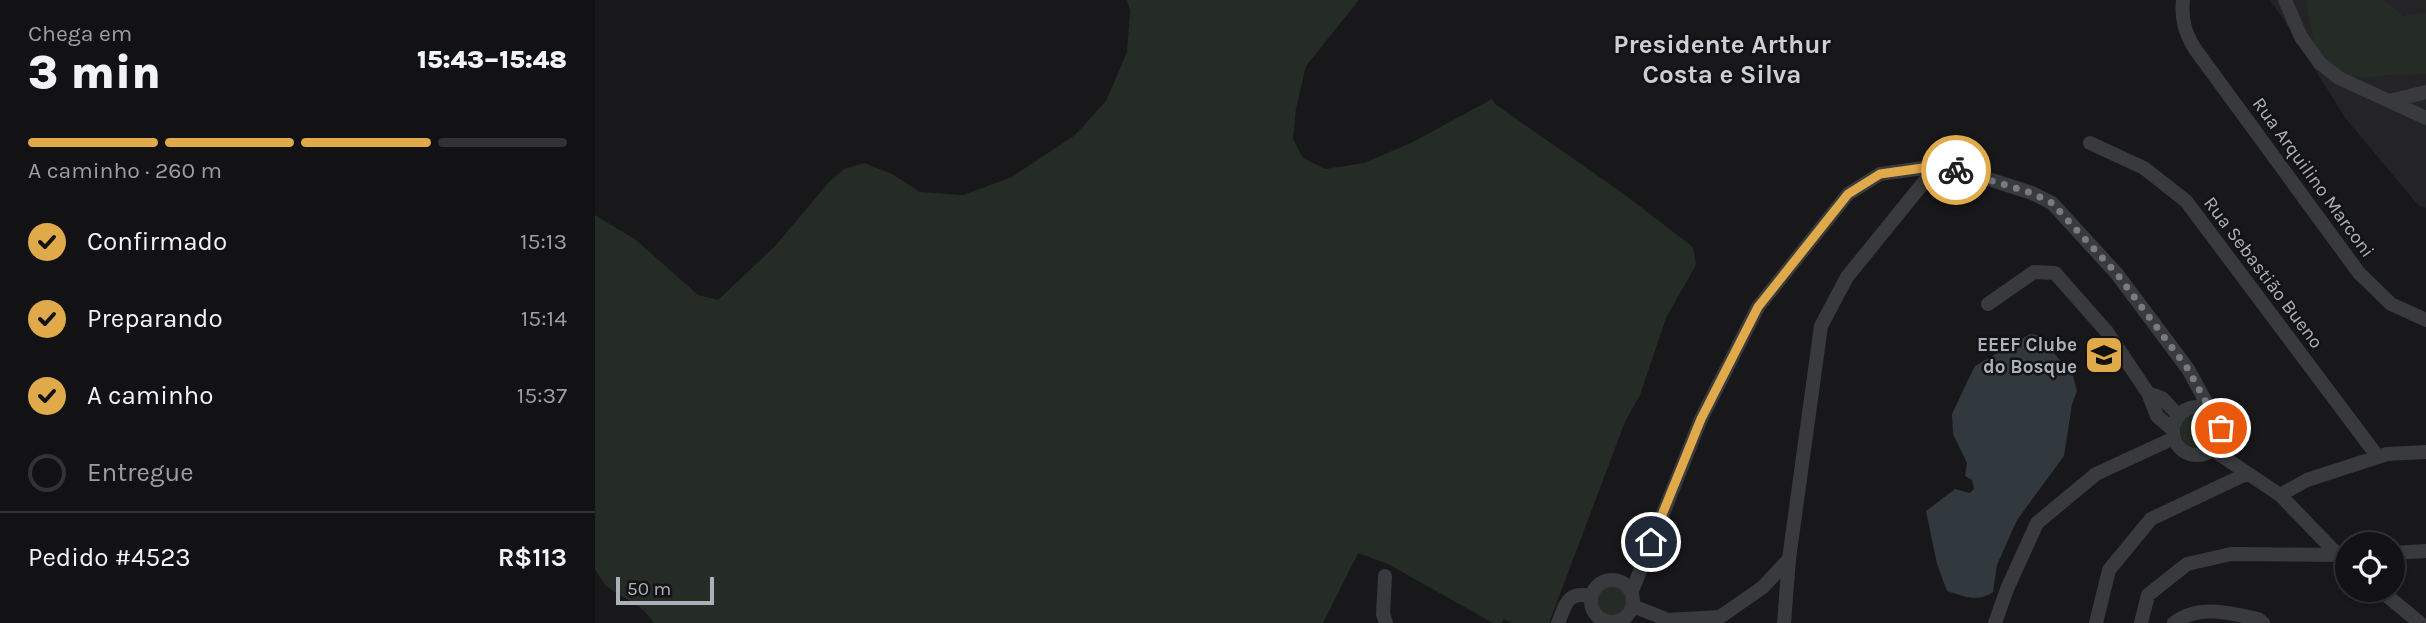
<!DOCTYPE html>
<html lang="pt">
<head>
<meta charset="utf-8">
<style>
	body { margin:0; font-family:Karla,sans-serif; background:#1f2022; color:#f1f3f6; height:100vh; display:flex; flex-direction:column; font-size:26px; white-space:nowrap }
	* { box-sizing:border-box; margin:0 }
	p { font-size:23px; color:#9c9ea0 }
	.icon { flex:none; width:38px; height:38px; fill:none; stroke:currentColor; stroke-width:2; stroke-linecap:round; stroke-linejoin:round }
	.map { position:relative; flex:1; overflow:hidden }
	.side { display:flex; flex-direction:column; background:#121214; width:595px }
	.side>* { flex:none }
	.tools { position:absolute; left:1740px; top:532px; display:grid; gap:14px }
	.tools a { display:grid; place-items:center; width:70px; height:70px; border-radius:50%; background:#121214; box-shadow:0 2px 5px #0004,0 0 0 2px #313234; font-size:35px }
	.scale { position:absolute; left:21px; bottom:18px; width:98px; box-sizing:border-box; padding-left:7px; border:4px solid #acb0b8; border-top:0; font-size:19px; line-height:24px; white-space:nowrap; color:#acb0b8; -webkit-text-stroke:5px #131315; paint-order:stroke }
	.pin { position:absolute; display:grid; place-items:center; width:60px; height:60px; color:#fff; margin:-30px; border:4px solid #fff; border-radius:50%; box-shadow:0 2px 7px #0007 }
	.courier { position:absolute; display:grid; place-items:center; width:70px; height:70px; margin:-35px; border:5px solid #e0aa4a; border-radius:50%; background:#fff; color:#222; box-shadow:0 2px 9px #0007 }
	.overview em { font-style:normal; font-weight:800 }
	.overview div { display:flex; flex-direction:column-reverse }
	.overview { display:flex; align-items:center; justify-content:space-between; height:119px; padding:0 28px }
	h1 { font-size:46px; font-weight:800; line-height:52px }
	.bar { display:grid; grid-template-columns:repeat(4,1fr); gap:10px 7px; align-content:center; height:84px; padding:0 28px }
	.bar i { height:9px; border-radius:5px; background:#313234 }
	.bar .current { background:#e0aa4a }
	.bar p { grid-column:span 4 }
	.line { display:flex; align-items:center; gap:18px; padding:0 28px; border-top:2px solid #313234 }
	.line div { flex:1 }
	ol { padding:0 28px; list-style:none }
	li { display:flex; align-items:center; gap:21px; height:77px }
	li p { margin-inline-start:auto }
	li .icon { padding:7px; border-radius:50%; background:#e0aa4a; color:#111; stroke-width:4 }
	li:last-child { color:#9c9ea0 }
	li i { width:38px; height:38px; border:4px solid #313234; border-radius:50% }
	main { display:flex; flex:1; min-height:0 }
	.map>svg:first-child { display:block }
</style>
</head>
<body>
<main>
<section class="side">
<div class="overview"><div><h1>3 min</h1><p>Chega em</p></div><em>15:43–15:48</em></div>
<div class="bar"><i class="current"></i><i class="current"></i><i class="current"></i><i></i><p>A caminho · 260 m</p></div>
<ol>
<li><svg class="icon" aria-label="check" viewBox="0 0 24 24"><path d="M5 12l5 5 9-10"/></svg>Confirmado<p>15:13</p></li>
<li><svg class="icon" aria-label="check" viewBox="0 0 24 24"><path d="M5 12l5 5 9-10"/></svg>Preparando<p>15:14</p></li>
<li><svg class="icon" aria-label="check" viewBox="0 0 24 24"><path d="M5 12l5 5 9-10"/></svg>A caminho<p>15:37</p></li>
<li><i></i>Entregue</li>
</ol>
<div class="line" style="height:91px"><div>Pedido #4523</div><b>R$113</b></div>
</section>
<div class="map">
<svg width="1831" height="623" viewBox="0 0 1831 623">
	<rect width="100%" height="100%" fill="#18181a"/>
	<path fill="#242427" d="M1674 0H1831V208L1823 205 1751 119 1687 17Z"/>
	<path fill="#242c25" d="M532 0H764L711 66 701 108 698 139 708 158 730 169 769 163 816 143 897 99 900 104 1026 192 1098 247 1101 265 1071 318 1045 395 1030 422 954 623H916L909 619 906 623H898L793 564 763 553 728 623H59C44 601 32 602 14 588 8 584 4 575 0 569V215L41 240 103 295 123 300 180 246 234 182 249 169 269 163 297 174 325 192 368 195 417 177 480 135 511 101 532 52 535 11Z
		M1711 0H1789L1808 16 1831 13V74L1792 75 1768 78 1747 74 1719 45Z
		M1585 430a18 18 0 1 1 36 0a18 18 0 1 1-36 0Z
		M1002 601a15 15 0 1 1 30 0a15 15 0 1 1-30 0Z"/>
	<path fill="#31393f" d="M1435 334 1444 335 1478 376 1482 391 1477 404 1469 456 1422 520 1402 565 1398 592C1383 603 1368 596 1352 591L1342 564 1331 511 1360 489 1375 493 1379 489 1377 480 1370 476 1372 463 1358 434 1357 414 1373 380 1380 366Z"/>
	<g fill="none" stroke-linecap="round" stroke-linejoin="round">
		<path stroke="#393a3e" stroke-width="14" d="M1588 0C1586 19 1590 33 1600 49L1764 273 1796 304 1831 320
			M1690 0 1706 37 1725 63 1744 78 1794 101 1831 92
			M1794 101 1831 118
			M1495 143 1549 168 1591 201 1783 457
			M1393 304 1439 272 1460 273 1512 332 1553 393 1562 416 1578 430
			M1553 393 1567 398 1584 416
			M1578 431a24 24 0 1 1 48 0a24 24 0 1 1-48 0Z
			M1618 450 1685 495 1745 557
			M1685 495 1712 480 1792 454 1831 452
			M1797 553 1831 551
			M790 576 788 614 791 623
			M996 601a21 21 0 1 1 42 0a21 21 0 1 1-42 0Z
			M1785 590 1825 623
			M1037 591 1106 419 1163 307 1253 194 1285 174 1342 166 1378 174 1437 193 1457 203 1522 274 1593 369 1616 411
			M1038 606 1073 620 1125 617 1168 587 1194 559
			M963 623C971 604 972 591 996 596
			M1189 623 1194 559 1226 326 1252 277 1342 166
			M1400 623 1412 589 1442 523 1501 474 1579 438
			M1501 623 1514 570 1556 519 1651 474
			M1546 623 1553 595 1592 564 1636 554 1752 555
			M1579 623C1604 604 1634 613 1663 619L1668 623"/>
	</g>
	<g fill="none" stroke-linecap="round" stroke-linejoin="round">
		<path stroke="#787b81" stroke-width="7" stroke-dasharray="0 12.6" d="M1361 170 1437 193 1457 203 1522 274 1593 369 1616 411 1624 421 1626 428"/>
		<path stroke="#e0aa4a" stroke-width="9" d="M1056 542 1106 419 1163 307 1253 194 1285 174 1342 166 1361 170"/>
	</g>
	<defs>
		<symbol id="school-square" viewBox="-11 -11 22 22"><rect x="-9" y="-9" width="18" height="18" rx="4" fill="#e0aa4a" stroke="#131315"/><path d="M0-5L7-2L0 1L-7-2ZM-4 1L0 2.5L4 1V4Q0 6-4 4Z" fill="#111"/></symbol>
	</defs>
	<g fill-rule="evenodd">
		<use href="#school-square" x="1487" y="333" width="44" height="44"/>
	</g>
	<g text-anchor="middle" stroke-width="5" stroke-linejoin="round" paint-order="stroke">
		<g font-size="19" fill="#acb0b8" stroke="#131315">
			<text transform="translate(1719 177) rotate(54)" y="7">Rua Arquilino Marconi</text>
			<text transform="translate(1669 272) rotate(53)" y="7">Rua Sebastião Bueno</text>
		</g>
		<g font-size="19" font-weight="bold" fill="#acb0b8" stroke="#131315" text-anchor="end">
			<text x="1482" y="351">EEEF Clube<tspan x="1482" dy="22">do Bosque</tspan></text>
		</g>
		<g font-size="26" font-weight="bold" fill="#cccfd5" stroke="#131315">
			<text x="1127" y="53">Presidente Arthur<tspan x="1127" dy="30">Costa e Silva</tspan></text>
		</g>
	</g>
</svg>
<div class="tools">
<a><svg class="icon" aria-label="locate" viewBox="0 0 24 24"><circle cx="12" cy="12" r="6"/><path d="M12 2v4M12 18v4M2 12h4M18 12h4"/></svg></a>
</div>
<div class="scale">50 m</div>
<div class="pin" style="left:1626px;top:428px;background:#ea580c"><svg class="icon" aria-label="bag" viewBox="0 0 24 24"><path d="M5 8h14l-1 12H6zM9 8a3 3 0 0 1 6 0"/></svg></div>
<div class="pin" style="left:1056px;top:542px;background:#1f2937"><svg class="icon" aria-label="home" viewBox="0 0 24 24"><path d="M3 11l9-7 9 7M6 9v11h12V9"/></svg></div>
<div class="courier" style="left:1361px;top:170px"><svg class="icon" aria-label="bike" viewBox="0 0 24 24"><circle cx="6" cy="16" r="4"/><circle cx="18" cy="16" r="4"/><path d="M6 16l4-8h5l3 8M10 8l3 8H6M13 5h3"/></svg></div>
</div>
</main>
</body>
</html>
